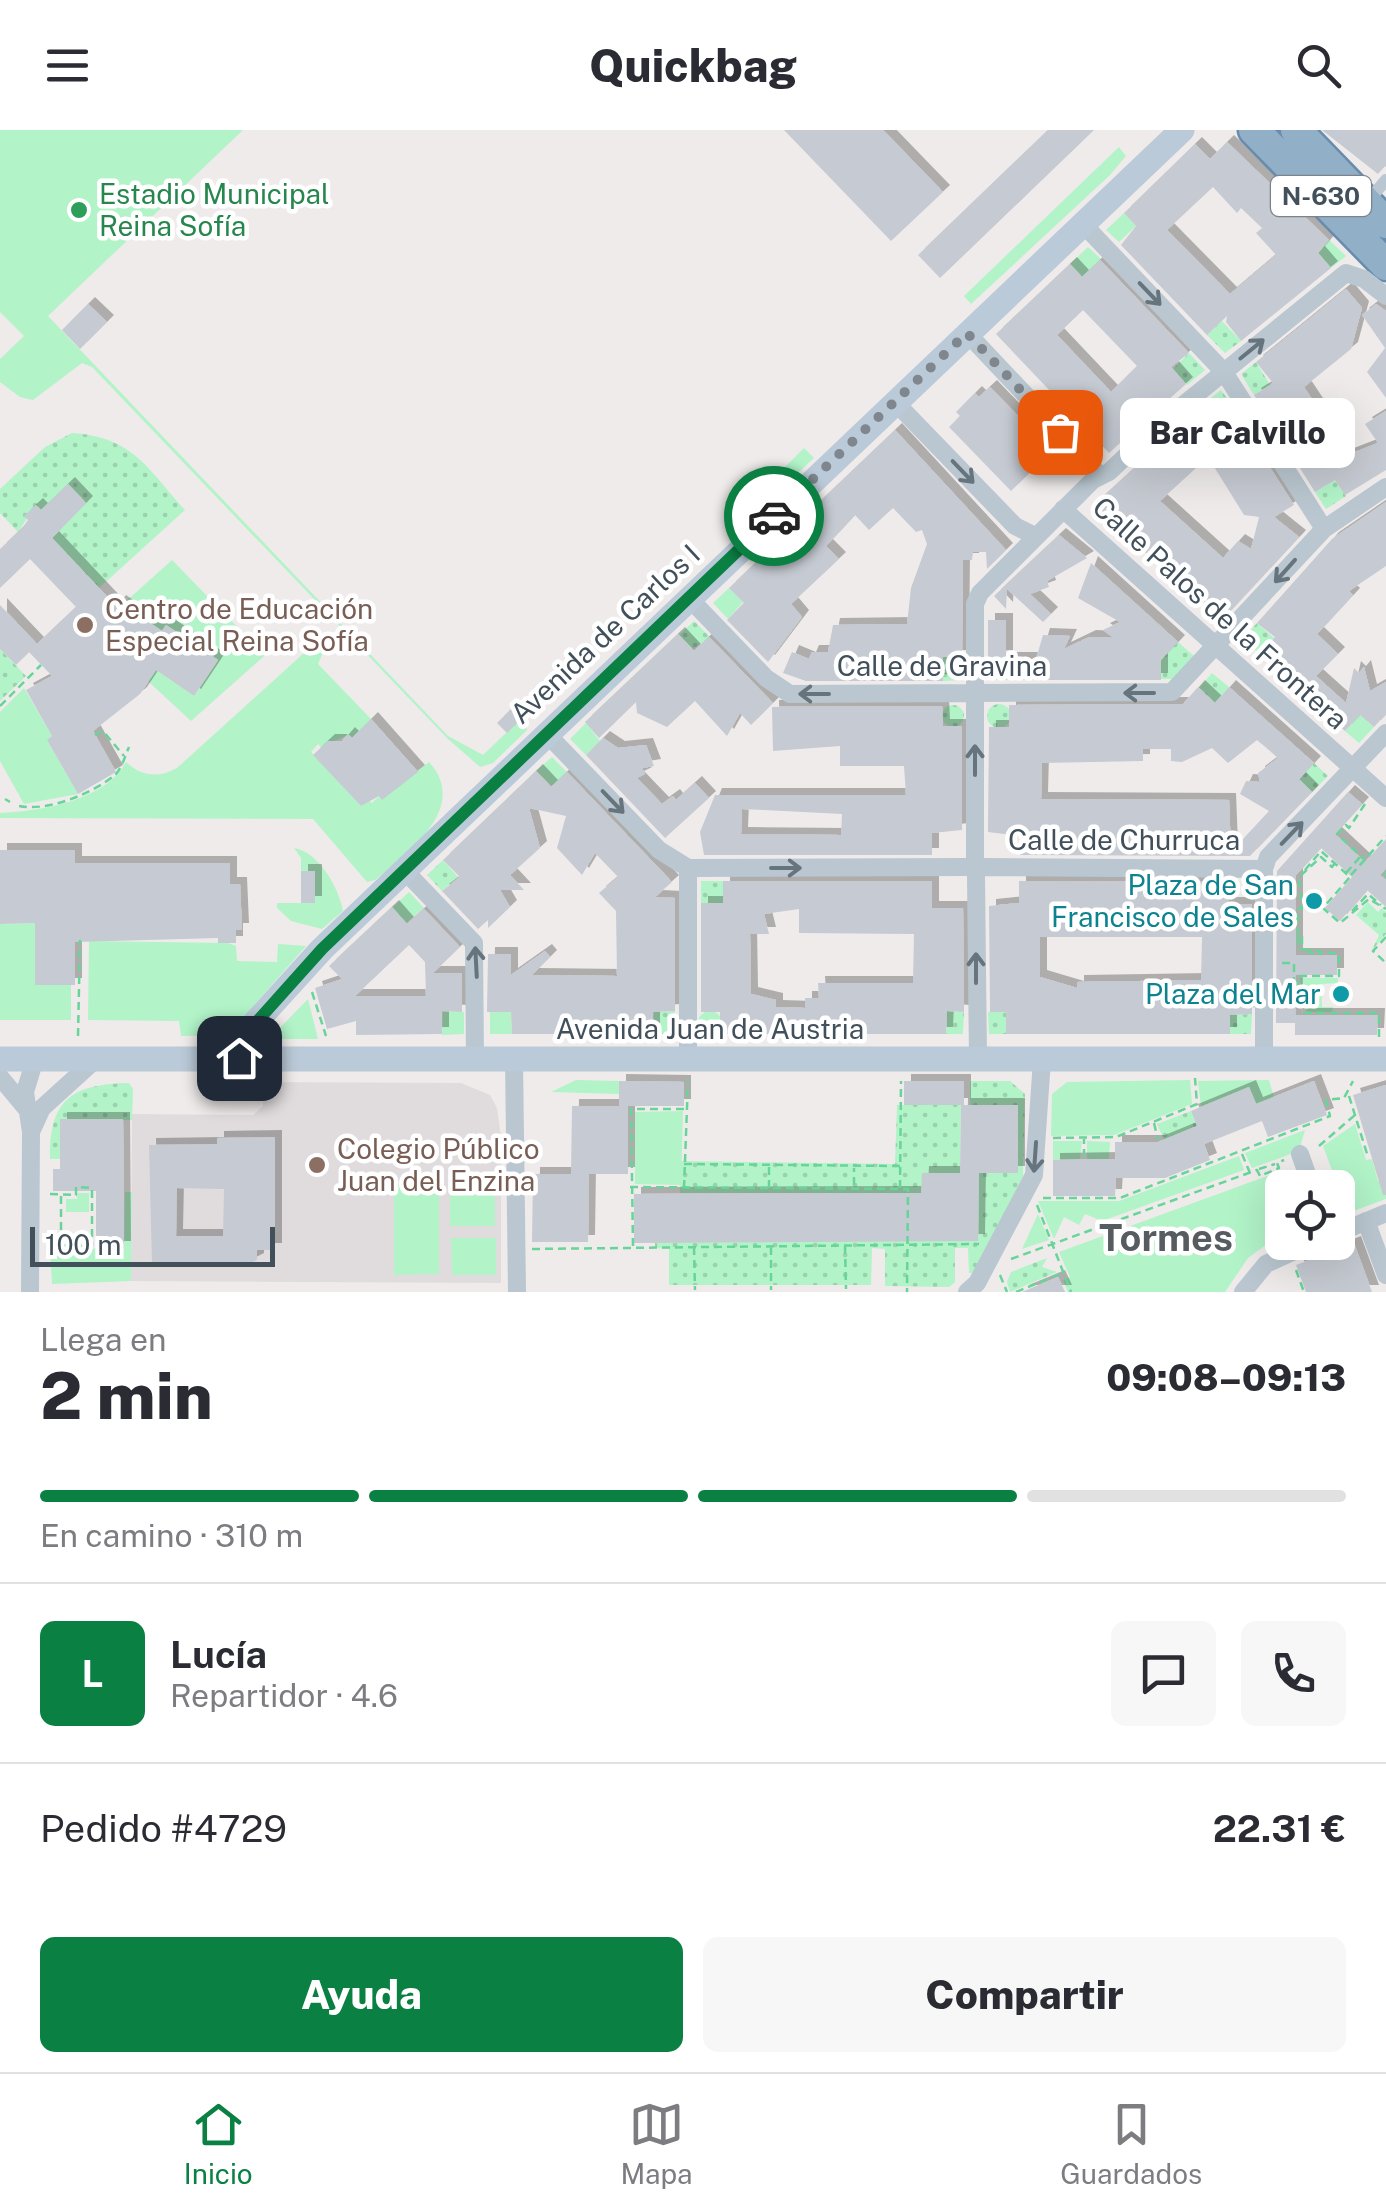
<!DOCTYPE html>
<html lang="es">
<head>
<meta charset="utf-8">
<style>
	body { margin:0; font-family:"Public Sans",sans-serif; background:#f7f7f7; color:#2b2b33; height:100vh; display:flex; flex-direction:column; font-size:38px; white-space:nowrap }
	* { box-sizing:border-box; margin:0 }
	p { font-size:32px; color:#7c7c81 }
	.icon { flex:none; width:55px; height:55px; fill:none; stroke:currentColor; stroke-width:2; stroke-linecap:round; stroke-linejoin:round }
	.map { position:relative; height:1162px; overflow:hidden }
	.sheet { display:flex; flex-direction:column; background:#fff; flex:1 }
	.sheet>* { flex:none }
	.fabs { position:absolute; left:1265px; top:1040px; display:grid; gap:20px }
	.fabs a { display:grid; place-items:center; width:90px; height:90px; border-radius:15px; background:#fff; box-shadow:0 10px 40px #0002; font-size:50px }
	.scale { position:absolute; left:30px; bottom:25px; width:245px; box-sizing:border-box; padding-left:10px; border:5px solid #42505b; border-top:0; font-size:28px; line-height:35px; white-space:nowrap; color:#42505b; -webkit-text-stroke:8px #fff; paint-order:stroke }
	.pin { position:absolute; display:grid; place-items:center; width:85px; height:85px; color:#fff; margin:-42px; border-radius:20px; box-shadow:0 5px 15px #0006 }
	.courier { position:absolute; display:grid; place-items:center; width:100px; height:100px; margin:-50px; border:8px solid #0b8043; border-radius:50%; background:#fff; color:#222; box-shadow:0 2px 12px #0007 }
	.bubble { position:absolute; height:70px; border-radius:15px; background:#fff; box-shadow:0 10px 40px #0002; font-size:32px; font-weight:800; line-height:70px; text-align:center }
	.head em { font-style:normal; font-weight:800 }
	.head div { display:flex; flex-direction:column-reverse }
	.head { display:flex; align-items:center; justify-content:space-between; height:170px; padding:0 40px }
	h1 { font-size:65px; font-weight:800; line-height:75px }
	.bar { display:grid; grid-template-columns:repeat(4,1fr); gap:15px 10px; align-content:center; height:120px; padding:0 40px }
	.bar i { height:12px; border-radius:8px; background:#e1e1e2 }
	.bar .current { background:#0b8043 }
	.bar p { grid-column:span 4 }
	.line { display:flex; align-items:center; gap:25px; padding:0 40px; border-top:2px solid #e1e1e2 }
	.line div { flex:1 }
	.round { display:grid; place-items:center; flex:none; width:105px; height:105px; border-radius:15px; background:#f7f7f7 }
	.cta { display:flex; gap:20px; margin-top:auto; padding:20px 40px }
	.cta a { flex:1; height:115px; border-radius:15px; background:#0b8043; color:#fff; font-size:40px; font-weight:800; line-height:115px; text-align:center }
	.cta a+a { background:#f7f7f7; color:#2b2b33 }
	header { display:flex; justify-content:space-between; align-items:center; height:130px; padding:0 40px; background:#fff; font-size:45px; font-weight:800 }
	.tab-bar { display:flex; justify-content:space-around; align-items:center; height:140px; border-top:2px solid #e1e1e2; background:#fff; font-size:28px; color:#7c7c81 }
	.tab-bar a { display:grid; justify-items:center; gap:5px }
	.tab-bar .current { color:#0b8043 }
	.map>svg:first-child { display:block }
</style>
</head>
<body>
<header><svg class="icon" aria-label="menu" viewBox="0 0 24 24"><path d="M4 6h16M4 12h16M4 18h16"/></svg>Quickbag<svg class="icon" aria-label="search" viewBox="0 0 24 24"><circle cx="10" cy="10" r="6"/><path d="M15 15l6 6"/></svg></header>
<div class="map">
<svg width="1386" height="1162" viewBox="0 0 1386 1162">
	<defs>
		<pattern id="garden-dots" width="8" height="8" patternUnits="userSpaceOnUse" patternTransform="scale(2.5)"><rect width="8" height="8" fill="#b2f3c8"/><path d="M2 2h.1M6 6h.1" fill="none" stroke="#9ad2ae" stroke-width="1.8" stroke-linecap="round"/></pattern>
		<filter id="shadow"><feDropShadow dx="7" dy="-7" stdDeviation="0" flood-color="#0004"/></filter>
	</defs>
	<rect width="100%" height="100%" fill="#efebeb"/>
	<path fill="#e0dcdd" d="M263 952 461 953 490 965 497 978 501 1008V1153L131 1151 132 984 253 985 263 976Z"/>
	<path fill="#b2f3c8" d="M0 0H243L48 186 448 606 483 625 524 586 527 600 493 633 480 637 447 608 92 237 82 233 33 270 20 267 0 252V229L24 206 0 182Z
		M1119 17 1126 26 1110 45 971 174 964 166Z
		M1124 83 1136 96 1119 112 1106 100Z
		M1329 110 1346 126 1331 138 1318 123Z
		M1088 117 1101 129 1082 147 1070 134Z
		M804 318 814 328 790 350 781 341Z
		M172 430 252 512 261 504 273 518 191 591 122 527 152 546 156 540 194 566 218 530 166 495 162 501 123 474Z
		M729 458 743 472 728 489 713 473Z
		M318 517 324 520 318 534 371 589 352 608 348 605 321 617 318 614 311 622 361 676 368 670 372 673 379 666 382 669 429 632C470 677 409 722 375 750L367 752 313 689 0 688V683C40 681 105 671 126 632 142 647 159 648 177 638L304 523Z
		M24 558 52 606 47 610 78 664 24 674 0 631V582Z
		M1360 585 1374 597 1359 613 1345 601Z
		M586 593 600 611 586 625 570 609Z
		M552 627 567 642 552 656 536 641Z
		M294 718C319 722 339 758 343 781L322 799 291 791 277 778V773H314L315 741H301V728Z
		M409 762 424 778 406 793 392 778Z
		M35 793V855H71V890H0V794Z
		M89 811 228 813 236 816 237 831 277 832 278 814 306 816 228 905 181 906 179 891 88 890Z
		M1338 848V853L1321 854 1322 877H1333L1332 882H1307L1300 848Z
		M308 869 318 909H273L274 904Z
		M443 881 464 882V904L442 905Z
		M698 893a12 12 0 1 1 24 0a12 12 0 1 1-24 0Z
		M490 882H511L512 904H490Z
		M576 950 619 951V964L551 962Z
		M1190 950 1192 974 1114 1005 1051 1006 1052 964 1067 952Z
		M1269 950 1274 967 1256 974 1249 958 1201 977 1198 951Z
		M683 981 681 1055 635 1054V982Z
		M1355 994 1366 1030 1372 1029 1378 1051 1386 1049V1069L1348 1083 1323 1016Z
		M1305 1000 1299 1021 1252 1038 1245 1023Z
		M1053 1011H1082L1080 1029 1053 1030Z
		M1087 1011 1110 1012 1109 1029H1087Z
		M1239 1026 1244 1040 1102 1091 1085 1084 1079 1095 1064 1087 1054 1109 1038 1071H1119Z
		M1278 1042 1284 1057 1282 1096 1270 1101 1274 1109 1248 1128 1225 1162H1068L1063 1150 1070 1147 1059 1122Z
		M394 1056H439V1144L394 1145Z
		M495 1058V1096H450V1059Z
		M125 1062H132L131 1151 52 1154 50 1119 124 1118Z
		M78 1063H89V1082H66V1069H77Z
		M1038 1084 1049 1110 1022 1119Z
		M451 1108H496V1145H452Z"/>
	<path fill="url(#garden-dots)" d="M1222 191 1241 211 1225 223 1207 205Z
		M1189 223 1205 240 1187 255 1173 239Z
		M1256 232 1270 255 1254 265 1241 244Z
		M1221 260 1234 278 1215 290 1203 274Z
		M72 303C133 307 147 338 185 380L99 458 52 408 86 373 68 354 41 380 36 375 18 402 0 383V359L45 317Z
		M1335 350 1346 366 1326 379 1315 362Z
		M694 491 710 507 693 519 679 505Z
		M1257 493 1274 508 1260 524 1243 509Z
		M1178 512 1194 526 1173 549H1161V528Z
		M0 519 26 546 0 571Z
		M942 527H963V550L943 551Z
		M1006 527 1009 550H988L989 528Z
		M1212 543 1229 557 1215 573 1199 558Z
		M987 586a12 12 0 1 1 24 0a12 12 0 1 1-24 0Z
		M942 586a11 11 0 1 1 22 0a11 11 0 1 1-22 0Z
		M1314 633 1328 646 1312 662 1299 650Z
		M443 730 458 747 442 761 427 745Z
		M701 751H723V773H701Z
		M1368 772 1378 782 1382 778 1386 782V804L1372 820 1379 805 1356 785Z
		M675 881V904H653L654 882Z
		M947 881 964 882 963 904H946Z
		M988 882H1006V904H989Z
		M1252 884 1251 904H1230V885Z
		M970 951H1010L1025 964 1023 1046 975 1143H969L968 1118H955V1152L949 1157 885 1156V1119L872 1118 871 1155H669V1119L655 1118V1112L904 1063H680L681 1031 895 1034 897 975H961L960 1043 922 1044 921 1110 979 1043H1017V975H970Z
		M129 953 133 959 132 990 61 989 60 1029H50C49 969 73 954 129 953Z
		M1191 981 1197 996 1164 1010 1157 994Z
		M1047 1128 1042 1137 1057 1142 1010 1162 1007 1152 1011 1142Z"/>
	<path fill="#c6cad2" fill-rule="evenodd" filter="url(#shadow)" d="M784 0H883L943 62 891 111Z
		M1048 0H1094L940 148 918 125Z
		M1322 0H1386V35L1378 44Z
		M1227 12 1329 110 1318 123 1331 138 1241 211 1226 192 1227 186 1207 205 1121 115 1136 96 1124 83 1195 14 1210 29ZM1213 57 1237 83 1241 78 1262 98 1256 103 1276 125 1230 164 1167 100Z
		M1100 130 1189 223 1171 237 1186 254 1109 323 996 204 1070 134 1082 147ZM1083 180 1137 236 1111 262 1057 205Z
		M1346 159 1362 178 1351 219 1304 257 1322 284 1296 298 1314 326 1318 320 1322 322 1332 303 1339 311 1346 306 1347 325 1378 313 1365 294 1386 281V340L1345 365 1335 350 1315 362 1254 265 1273 253 1256 232Z
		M88 174 107 192 80 219 62 200Z
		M1376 174 1386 181V268L1367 242 1385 218 1362 185Z
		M990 257 1052 321 1011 361 949 297 960 286 956 282 975 263 979 267Z
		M1203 275 1216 290 1233 279 1294 375 1274 387 1299 407 1222 490 1093 376ZM1208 327 1244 385 1259 387 1251 419 1238 411 1223 428 1160 371Z
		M895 300 1006 420 987 439 986 422H973L972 430H963L962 527H943V551H806L783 543 792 522 809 529 812 522H828L833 495 907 494 911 458 927 414 922 400 916 402 893 378 869 400 855 385 826 416 839 429 791 474 802 487 768 532 727 490 744 473 729 458Z
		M68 354 86 373 52 408 116 476 119 472 162 501 166 495 218 530 194 566 156 540 140 564 93 601 116 642 78 664 47 610 52 606 26 560 52 546 29 522 16 535 0 519V475L37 514 76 477 30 429 0 458V419L23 397 28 390 24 386 36 375 41 380Z
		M1386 372V436L1349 461 1353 465 1317 504 1338 524 1316 546 1346 573 1354 538 1359 543 1364 537 1370 561 1386 552V584L1374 597 1360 585 1345 601 1260 524 1275 507 1257 493 1332 409Z
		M1059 405 1087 428 1047 451 1049 457 1030 464 1051 484 1043 492 1007 459 1006 479 994 466Z
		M1091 433 1178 512 1161 530V550H1009V529H1036L1043 505 1070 506 1064 519 1089 507 1114 508 1103 500 1120 492 1078 468Z
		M988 490H1006V527L988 528Z
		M678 504 694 521 709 507 773 573 751 595 740 583 727 606 695 571 667 597 637 583 636 572 599 608 585 592Z
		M1198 557 1215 573 1229 557 1314 633 1299 649 1312 662 1250 726 1020 725V706L988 702 989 597H1009V575L1183 574ZM1257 610 1278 628 1258 643 1260 652 1246 651 1240 664 1269 681 1231 722 1229 670 1041 669 1042 633 1143 631V619H1171V631L1182 632 1212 618 1228 633Z
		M809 576H942L943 596H962V700L932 703V725H704L700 702 715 665H906L904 636H840V616L773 621 772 577ZM742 679 842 684 841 705 741 704Z
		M512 578 522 588 507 603 497 593Z
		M371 589 418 642 382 670 379 666 361 676 313 625 328 611H342L348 604 352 608Z
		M603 608 618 618 646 615 654 636 642 638 645 644 637 648 662 674 673 666 676 670 695 653 709 668 665 708 586 625Z
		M536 641 551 657 567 642 672 752 655 767 675 768V881L653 882V904H512L511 882H487L488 824H511V845L545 821 550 827 532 845 617 846 616 781 599 763 618 747 595 723 582 745 557 718 566 686 529 678 540 718 510 745 524 760H500L510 777 488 798V790L478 799 442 761 460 747 443 730Z
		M1348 662 1362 674 1335 704 1365 732 1386 709V738L1380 745 1386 750V777L1367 760 1340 791 1325 778 1352 747 1321 718 1296 745V825H1337V845H1296L1295 893H1276L1277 741Z
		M0 720H75V733H230V754H240L242 800H236V813H218V808L75 812V855H35V793L0 794Z
		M301 741H315V773H301Z
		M723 751H932V778H963L964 882 947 881 946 904H720V882H701V773H723ZM799 779V803L914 804 913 853H818L819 868H805V878L776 877V870L751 864 750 804H769L764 784Z
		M1019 751 1229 752 1228 774H1252V884L1230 885V904H1006V882H990L989 776 1019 773ZM1040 807H1202L1201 850 1077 852V858L1040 847Z
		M392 777 407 794 424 779 460 817 433 843H462V882L442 881V904L356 905V891L327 899 315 858 342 849 329 836ZM409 815 425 832 426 866H355Z
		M1295 885H1378L1377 905H1295Z
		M619 951 684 952V976H619Z
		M904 951H964V975H1018V1043H979L978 1111 634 1113V1064L921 1063 922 1043H960L961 975H904Z
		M1314 951 1327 985 1268 1007 1262 991 1204 1014 1210 1030 1165 1048H1116L1115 1066H1053V1030L1115 1029V1012H1158L1197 996 1191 981 1249 957 1256 974Z
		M1386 955V1065H1383L1353 965Z
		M572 976H628V1044H589L588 1112H532L533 1044H571Z
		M60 989H123L124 1118H96V1061H53V1039H60Z
		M275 1007V1120H257V1130L249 1134H152L149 1015 217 1014V1008ZM177 1058 224 1059 223 1106H176Z
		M1354 1113 1372 1162H1306L1296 1135Z
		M1058 1147 1065 1162H1022Z"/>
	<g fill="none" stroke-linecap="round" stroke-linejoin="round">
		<defs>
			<path id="trunk" d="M1254 0 1386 135
				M1296 0 1386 93"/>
		</defs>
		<use href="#trunk" stroke="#688cad" stroke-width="35"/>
		<path stroke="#67d599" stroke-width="2.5" stroke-dasharray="8 5" stroke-linecap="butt" d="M0 576 41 535
			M95 605 103 601 124 626
			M5 669 10 672
			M1365 674 1349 698 1346 695 1337 704 1365 730
			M19 676C48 682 93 663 115 645 122 638 125 626 129 617
			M1335 733 1332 737 1321 727 1299 747 1302 779H1298V805H1302V819L1339 824V846H1298V866H1304V883H1379V908
			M1305 740 1321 721 1350 747 1323 778 1340 793 1369 769 1386 779
			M1386 741V748
			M1346 743 1360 727
			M1351 745 1386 706
			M1352 781 1368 764 1381 775
			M1298 807V819H1302
			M1386 807 1373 821 1386 833
			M1310 819V823L1322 824
			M1282 833H1294V850
			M312 862 326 906
			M1298 866 1302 878
			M78 906 80 810
			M1349 966 1368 1027
			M1154 993 1158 1010
			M1053 1008 1116 1007 1197 974 1195 948
			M1319 1016 1355 985
			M1242 1024 1250 1043
			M1084 1027V1009
			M684 1034 900 1036
			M1259 1039 1275 1034
			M854 1055V1038
			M630 1057 908 1059 907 1162
			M684 1058 688 951
			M769 1058V1036
			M900 1058 901 951
			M50 1064 76 1065V1057L92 1058V1116L50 1115
			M1043 1068H1120L1330 986 1326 970 1344 968 1353 951
			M1037 1075 1071 1162
			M61 1113V1066
			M633 1116 631 979H688
			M845 1116 846 1159
			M694 1117 695 1160
			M771 1117V1160
			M532 1119 979 1114
			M1011 1129 1257 1040 1260 1046 1279 1038 1277 1033 1284 1030
			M1296 1140 1304 1162
			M1000 1145 1007 1162
			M1016 1162 1062 1143"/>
		<path stroke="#bac7d0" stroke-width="12" d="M1368 71 1386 50"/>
		<path stroke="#bac7d0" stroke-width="18" d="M1082 93 1224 242 1324 399
			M967 203 1085 328 1095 340 1093 350
			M895 272 1015 396 1035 406
			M1063 379 1386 668
			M688 467 766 548 790 564 1172 562 1324 399 1386 357
			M545 602 659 720 688 738V929
			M975 728V474L980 463 1093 350 1109 342 1161 293 1346 143 1364 149 1386 166
			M985 737 1264 739
			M688 738 966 737
			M404 740 474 813 475 929
			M976 746 978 930
			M514 929 517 1162
			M1264 930V739L1268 727 1386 603
			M0 947 25 977
			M31 1002 42 978 96 929
			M1300 1024 1312 1058
			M1366 1091 1386 1145
			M1338 1103 1386 1083
			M30 1162 31 1002 25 962 35 929
			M967 1162 977 1153 1034 1045 1042 930
			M1243 1162 1266 1134 1314 1112"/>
		<path stroke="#bbcad8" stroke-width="25" d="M239 928 253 895 322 819 1182 0
			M0 929H1386"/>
		<use href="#trunk" stroke="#92afc8" stroke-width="30"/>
	</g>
	<defs><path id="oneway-shaft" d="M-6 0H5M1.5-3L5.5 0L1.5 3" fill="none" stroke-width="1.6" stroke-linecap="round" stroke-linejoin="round" transform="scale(2.5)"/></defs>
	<g stroke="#66747e">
		<use href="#oneway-shaft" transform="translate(1150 164) rotate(46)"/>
		<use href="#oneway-shaft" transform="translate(1252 219) rotate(-39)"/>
		<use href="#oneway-shaft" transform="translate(963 342) rotate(46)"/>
		<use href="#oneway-shaft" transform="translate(1285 441) rotate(132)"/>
		<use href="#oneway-shaft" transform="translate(1139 563) rotate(180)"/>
		<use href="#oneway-shaft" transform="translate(814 564) rotate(-180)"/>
		<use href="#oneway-shaft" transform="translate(975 630) rotate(-90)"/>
		<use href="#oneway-shaft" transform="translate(613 672) rotate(46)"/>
		<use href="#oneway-shaft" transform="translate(1292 703) rotate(-46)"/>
		<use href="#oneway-shaft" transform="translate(786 738)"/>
		<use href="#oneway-shaft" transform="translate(476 832) rotate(-93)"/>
		<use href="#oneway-shaft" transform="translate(976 838) rotate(-90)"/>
		<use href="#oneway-shaft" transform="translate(1035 1027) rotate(94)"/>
	</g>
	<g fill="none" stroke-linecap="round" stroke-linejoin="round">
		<path stroke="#7f868d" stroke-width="10" stroke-dasharray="0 18" d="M774 386 967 203 1060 302"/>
		<path stroke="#0b8043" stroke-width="12" d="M239 928 253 896 322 819 774 386"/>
	</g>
	<circle fill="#2e9e5b" stroke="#fff" stroke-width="4" cx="79" cy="80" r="10"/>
	<g fill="#8d6e63" stroke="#fff" stroke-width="4">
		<circle cx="85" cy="495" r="10"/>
		<circle cx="317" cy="1035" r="10"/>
	</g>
	<g fill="#0f9aa8" stroke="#fff" stroke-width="4">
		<circle cx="1314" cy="771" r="10"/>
		<circle cx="1341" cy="864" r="10"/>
	</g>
	<g text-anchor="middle" stroke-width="9" stroke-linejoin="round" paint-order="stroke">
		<rect fill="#fff" stroke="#7b848c" stroke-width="2.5" x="1271" y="46" width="100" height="40" rx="8"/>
		<g font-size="25" font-weight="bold" fill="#42505b">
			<text x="1321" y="75">N-630</text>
		</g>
		<g font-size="28" fill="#27864d" stroke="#fff" text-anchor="start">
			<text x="99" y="74">Estadio Municipal<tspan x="99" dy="32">Reina Sofía</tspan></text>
		</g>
		<g font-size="28" fill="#785e54" stroke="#fff" text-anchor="start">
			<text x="105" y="489">Centro de Educación<tspan x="105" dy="32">Especial Reina Sofía</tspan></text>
			<text x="337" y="1029">Colegio Público<tspan x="337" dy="32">Juan del Enzina</tspan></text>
		</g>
		<g font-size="28" fill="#42505b" stroke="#fff">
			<text transform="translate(1220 483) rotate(42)" y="10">Calle Palos de la Frontera</text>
			<text transform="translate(605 504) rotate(-43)" y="10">Avenida de Carlos I</text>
			<text x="942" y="546">Calle de Gravina</text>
			<text x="1124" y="720">Calle de Churruca</text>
			<text x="710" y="909">Avenida Juan de Austria</text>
		</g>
		<g font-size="28" fill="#0d838f" stroke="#fff" text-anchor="end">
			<text x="1294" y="765">Plaza de San<tspan x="1294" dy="32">Francisco de Sales</tspan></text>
			<text x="1321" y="874">Plaza del Mar</text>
		</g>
		<g font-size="38" font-weight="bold" fill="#575c61" stroke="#fff">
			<text x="1166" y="1121">Tormes</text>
		</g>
	</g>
</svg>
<div class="fabs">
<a><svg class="icon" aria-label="locate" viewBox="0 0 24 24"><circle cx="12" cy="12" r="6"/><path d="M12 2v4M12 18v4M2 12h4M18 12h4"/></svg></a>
</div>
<div class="scale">100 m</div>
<div class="pin" style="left:1060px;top:302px;background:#ea580c"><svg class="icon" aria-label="bag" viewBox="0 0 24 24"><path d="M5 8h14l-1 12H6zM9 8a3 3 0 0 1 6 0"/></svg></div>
<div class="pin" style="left:239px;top:928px;background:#1f2937"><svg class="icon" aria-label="home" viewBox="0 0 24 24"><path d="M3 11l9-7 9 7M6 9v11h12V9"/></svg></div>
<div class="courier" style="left:774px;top:386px"><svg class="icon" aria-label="car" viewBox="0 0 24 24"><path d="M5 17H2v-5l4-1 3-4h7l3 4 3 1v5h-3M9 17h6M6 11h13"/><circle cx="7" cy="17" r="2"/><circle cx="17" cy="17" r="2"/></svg></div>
<div class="bubble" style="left:1120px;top:268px;width:235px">Bar Calvillo</div>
</div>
<section class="sheet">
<div class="head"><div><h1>2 min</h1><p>Llega en</p></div><em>09:08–09:13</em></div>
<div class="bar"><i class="current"></i><i class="current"></i><i class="current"></i><i></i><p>En camino · 310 m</p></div>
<div class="line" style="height:180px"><b class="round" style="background:#0b8043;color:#fff">L</b><div><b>Lucía</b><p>Repartidor · 4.6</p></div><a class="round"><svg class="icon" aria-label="chat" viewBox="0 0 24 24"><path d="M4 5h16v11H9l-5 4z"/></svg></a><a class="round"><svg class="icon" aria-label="phone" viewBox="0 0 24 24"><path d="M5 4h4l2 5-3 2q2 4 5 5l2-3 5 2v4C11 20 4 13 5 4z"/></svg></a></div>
<div class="line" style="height:130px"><div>Pedido #4729</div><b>22.31 €</b></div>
<div class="cta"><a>Ayuda</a><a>Compartir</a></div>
</section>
<nav class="tab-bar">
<a class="current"><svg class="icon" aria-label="home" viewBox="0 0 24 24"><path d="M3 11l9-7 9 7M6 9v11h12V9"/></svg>Inicio</a>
<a><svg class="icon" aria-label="map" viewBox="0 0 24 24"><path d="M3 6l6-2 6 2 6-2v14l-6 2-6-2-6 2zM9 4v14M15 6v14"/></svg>Mapa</a>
<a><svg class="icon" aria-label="saved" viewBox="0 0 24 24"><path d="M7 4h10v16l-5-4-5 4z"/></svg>Guardados</a>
</nav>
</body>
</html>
